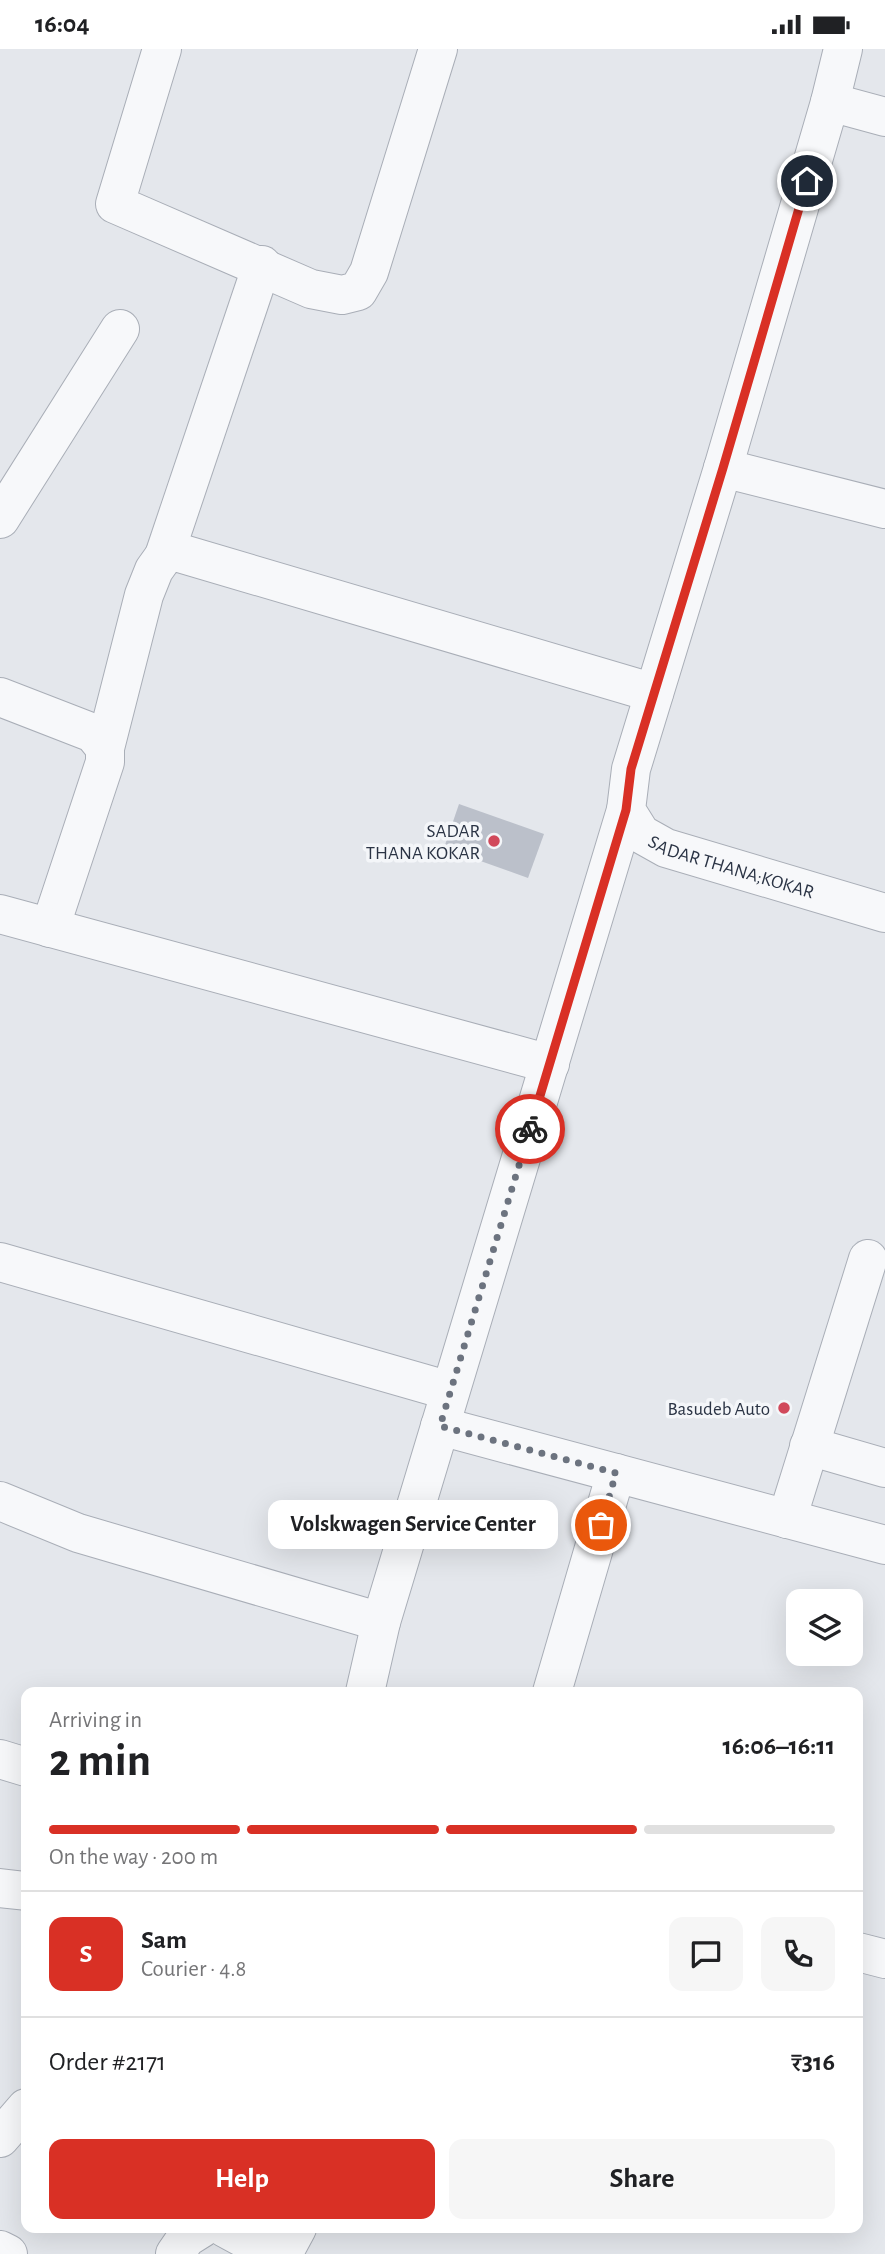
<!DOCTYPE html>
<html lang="en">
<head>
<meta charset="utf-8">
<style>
	body { margin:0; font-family:"Alegreya Sans",sans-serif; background:#f6f6f6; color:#202124; height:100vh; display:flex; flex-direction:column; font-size:26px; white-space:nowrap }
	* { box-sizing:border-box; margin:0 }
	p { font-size:23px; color:#757577 }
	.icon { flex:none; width:38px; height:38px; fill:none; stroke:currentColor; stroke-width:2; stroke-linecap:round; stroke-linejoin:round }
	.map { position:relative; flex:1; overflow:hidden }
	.side { position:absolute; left:21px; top:1638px; width:842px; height:546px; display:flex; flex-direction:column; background:#fff; border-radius:14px; box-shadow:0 7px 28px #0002 }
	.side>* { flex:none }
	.tools { position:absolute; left:786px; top:1540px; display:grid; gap:14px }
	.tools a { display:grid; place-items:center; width:77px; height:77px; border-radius:14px; background:#fff; box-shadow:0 7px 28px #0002; font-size:35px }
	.pin { position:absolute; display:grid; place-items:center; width:60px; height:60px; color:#fff; margin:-30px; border:4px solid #fff; border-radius:50%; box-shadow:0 2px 7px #0007 }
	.courier { position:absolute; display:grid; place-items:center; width:70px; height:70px; margin:-35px; border:5px solid #d93025; border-radius:50%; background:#fff; color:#222; box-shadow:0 2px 9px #0007 }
	.bubble { position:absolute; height:49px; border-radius:14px; background:#fff; box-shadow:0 7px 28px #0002; font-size:23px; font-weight:600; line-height:49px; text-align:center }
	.head em { font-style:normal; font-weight:600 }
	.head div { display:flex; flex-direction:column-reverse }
	.head { display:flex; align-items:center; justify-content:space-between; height:119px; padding:0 28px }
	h1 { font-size:46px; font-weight:600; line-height:52px }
	.bar { display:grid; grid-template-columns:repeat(4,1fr); gap:10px 7px; align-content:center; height:84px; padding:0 28px }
	.bar i { height:9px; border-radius:5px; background:#e0e0e0 }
	.bar .active { background:#d93025 }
	.bar p { grid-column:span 4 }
	.line { display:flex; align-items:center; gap:18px; padding:0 28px; border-top:2px solid #e0e0e0 }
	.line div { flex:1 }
	.round { display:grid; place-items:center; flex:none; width:74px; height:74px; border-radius:14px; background:#f6f6f6 }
	.action { display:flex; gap:14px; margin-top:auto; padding:14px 28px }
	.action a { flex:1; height:80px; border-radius:14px; background:#d93025; color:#fff; font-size:28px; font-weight:600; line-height:80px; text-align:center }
	.action a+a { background:#f6f6f6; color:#202124 }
	.status { display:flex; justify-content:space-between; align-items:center; height:49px; padding:0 35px; background:#fff; direction:ltr }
	.status svg { height:19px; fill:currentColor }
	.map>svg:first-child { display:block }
</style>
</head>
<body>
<div class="status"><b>16:04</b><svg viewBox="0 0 49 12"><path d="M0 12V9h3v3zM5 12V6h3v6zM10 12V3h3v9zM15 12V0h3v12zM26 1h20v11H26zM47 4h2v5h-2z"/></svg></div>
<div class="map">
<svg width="885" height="2205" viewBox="0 0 885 2205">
	<rect width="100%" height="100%" fill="#e4e7ec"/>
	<path fill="#bbc0ca" d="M459 755 544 785 528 829 444 799Z"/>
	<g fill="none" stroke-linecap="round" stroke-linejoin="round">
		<defs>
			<g id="minor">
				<path d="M162 0 115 155 311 240 342 246 358 242 369 223 438 0"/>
				<path id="s1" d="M843 0 830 53 723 419 631 720 626 761 641 785 666 799 885 864"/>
				<path d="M830 53 885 68"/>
				<path d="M723 419 885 460"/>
				<path d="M0 470 120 280"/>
				<path d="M164 507 262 216"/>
				<path d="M0 648 93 684 105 699V713L50 879"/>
				<path d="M105 699 144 546 154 521 164 507 176 503 654 644"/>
				<path d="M0 865 550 1015"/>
				<path d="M0 1213 450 1342"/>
				<path d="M440 1377 885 1496"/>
				<path d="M809 1397 885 1419"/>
				<path d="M0 1452 78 1484 381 1573"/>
				<path d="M787 1470 868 1210"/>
				<path d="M365 1643 381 1573 626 761"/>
				<path d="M552 1643 616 1424"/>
				<path d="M0 1710 26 1718"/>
				<path d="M0 1839 26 1842"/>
				<path d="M858 1903 885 1910"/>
				<path d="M0 2089 26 2059"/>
				<path d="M225 2179 273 2205"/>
				<path d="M0 2201 8 2205"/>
				<path d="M175 2205 186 2189 202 2179"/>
				<path d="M283 2205 297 2179"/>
			</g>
		</defs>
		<use href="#minor" stroke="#a9aeb7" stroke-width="40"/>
		<use href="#minor" stroke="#f7f8fa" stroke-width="38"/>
	</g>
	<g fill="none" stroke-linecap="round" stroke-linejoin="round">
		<path stroke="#6c737f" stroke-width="7" stroke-dasharray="0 12.6" d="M530 1080 440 1377 616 1424 601 1476"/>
		<path stroke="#d93025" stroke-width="9" d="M530 1080 626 761 631 720 723 419 807 132"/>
	</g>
	<g fill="#d1495b" stroke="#f4f6f9" stroke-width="2.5">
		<circle cx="494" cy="792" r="7"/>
		<circle cx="784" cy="1359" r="7"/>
	</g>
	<g text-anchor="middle" stroke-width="7" stroke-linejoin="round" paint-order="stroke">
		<g font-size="19" fill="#2b3445" stroke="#f4f6f9" text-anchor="end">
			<text x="480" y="788">SADAR<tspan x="480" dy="22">THANA KOKAR</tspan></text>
			<text x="770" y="1366">Basudeb Auto</text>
		</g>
		<g font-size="19" fill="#2b3445" stroke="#f4f6f9">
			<text dy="7" stroke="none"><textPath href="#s1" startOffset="917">SADAR THANA;KOKAR</textPath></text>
		</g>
	</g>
</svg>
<div class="tools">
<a><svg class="icon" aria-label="layers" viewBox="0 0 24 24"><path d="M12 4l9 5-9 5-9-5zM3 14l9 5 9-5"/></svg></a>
</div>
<div class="pin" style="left:601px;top:1476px;background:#ea580c"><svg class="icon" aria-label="bag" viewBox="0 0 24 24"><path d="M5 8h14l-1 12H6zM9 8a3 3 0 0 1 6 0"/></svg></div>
<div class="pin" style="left:807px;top:132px;background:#1f2937"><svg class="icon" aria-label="home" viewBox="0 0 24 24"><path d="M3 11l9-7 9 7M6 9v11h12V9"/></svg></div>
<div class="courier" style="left:530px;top:1080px"><svg class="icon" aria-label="bike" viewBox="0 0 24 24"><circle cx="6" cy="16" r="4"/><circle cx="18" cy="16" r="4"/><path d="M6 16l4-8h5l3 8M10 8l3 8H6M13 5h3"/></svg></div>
<div class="bubble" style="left:268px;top:1451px;width:290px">Volskwagen Service Center</div>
<section class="side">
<div class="head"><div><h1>2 min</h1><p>Arriving in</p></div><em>16:06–16:11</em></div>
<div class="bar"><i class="active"></i><i class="active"></i><i class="active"></i><i></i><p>On the way · 200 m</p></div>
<div class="line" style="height:126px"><b class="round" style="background:#d93025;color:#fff">S</b><div><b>Sam</b><p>Courier · 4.8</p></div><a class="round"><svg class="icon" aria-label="chat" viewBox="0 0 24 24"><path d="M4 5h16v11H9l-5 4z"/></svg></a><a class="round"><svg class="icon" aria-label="phone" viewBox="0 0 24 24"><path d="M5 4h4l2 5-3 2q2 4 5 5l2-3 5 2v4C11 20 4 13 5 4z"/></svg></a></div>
<div class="line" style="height:91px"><div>Order #2171</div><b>₹316</b></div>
<div class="action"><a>Help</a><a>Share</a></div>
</section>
</div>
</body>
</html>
